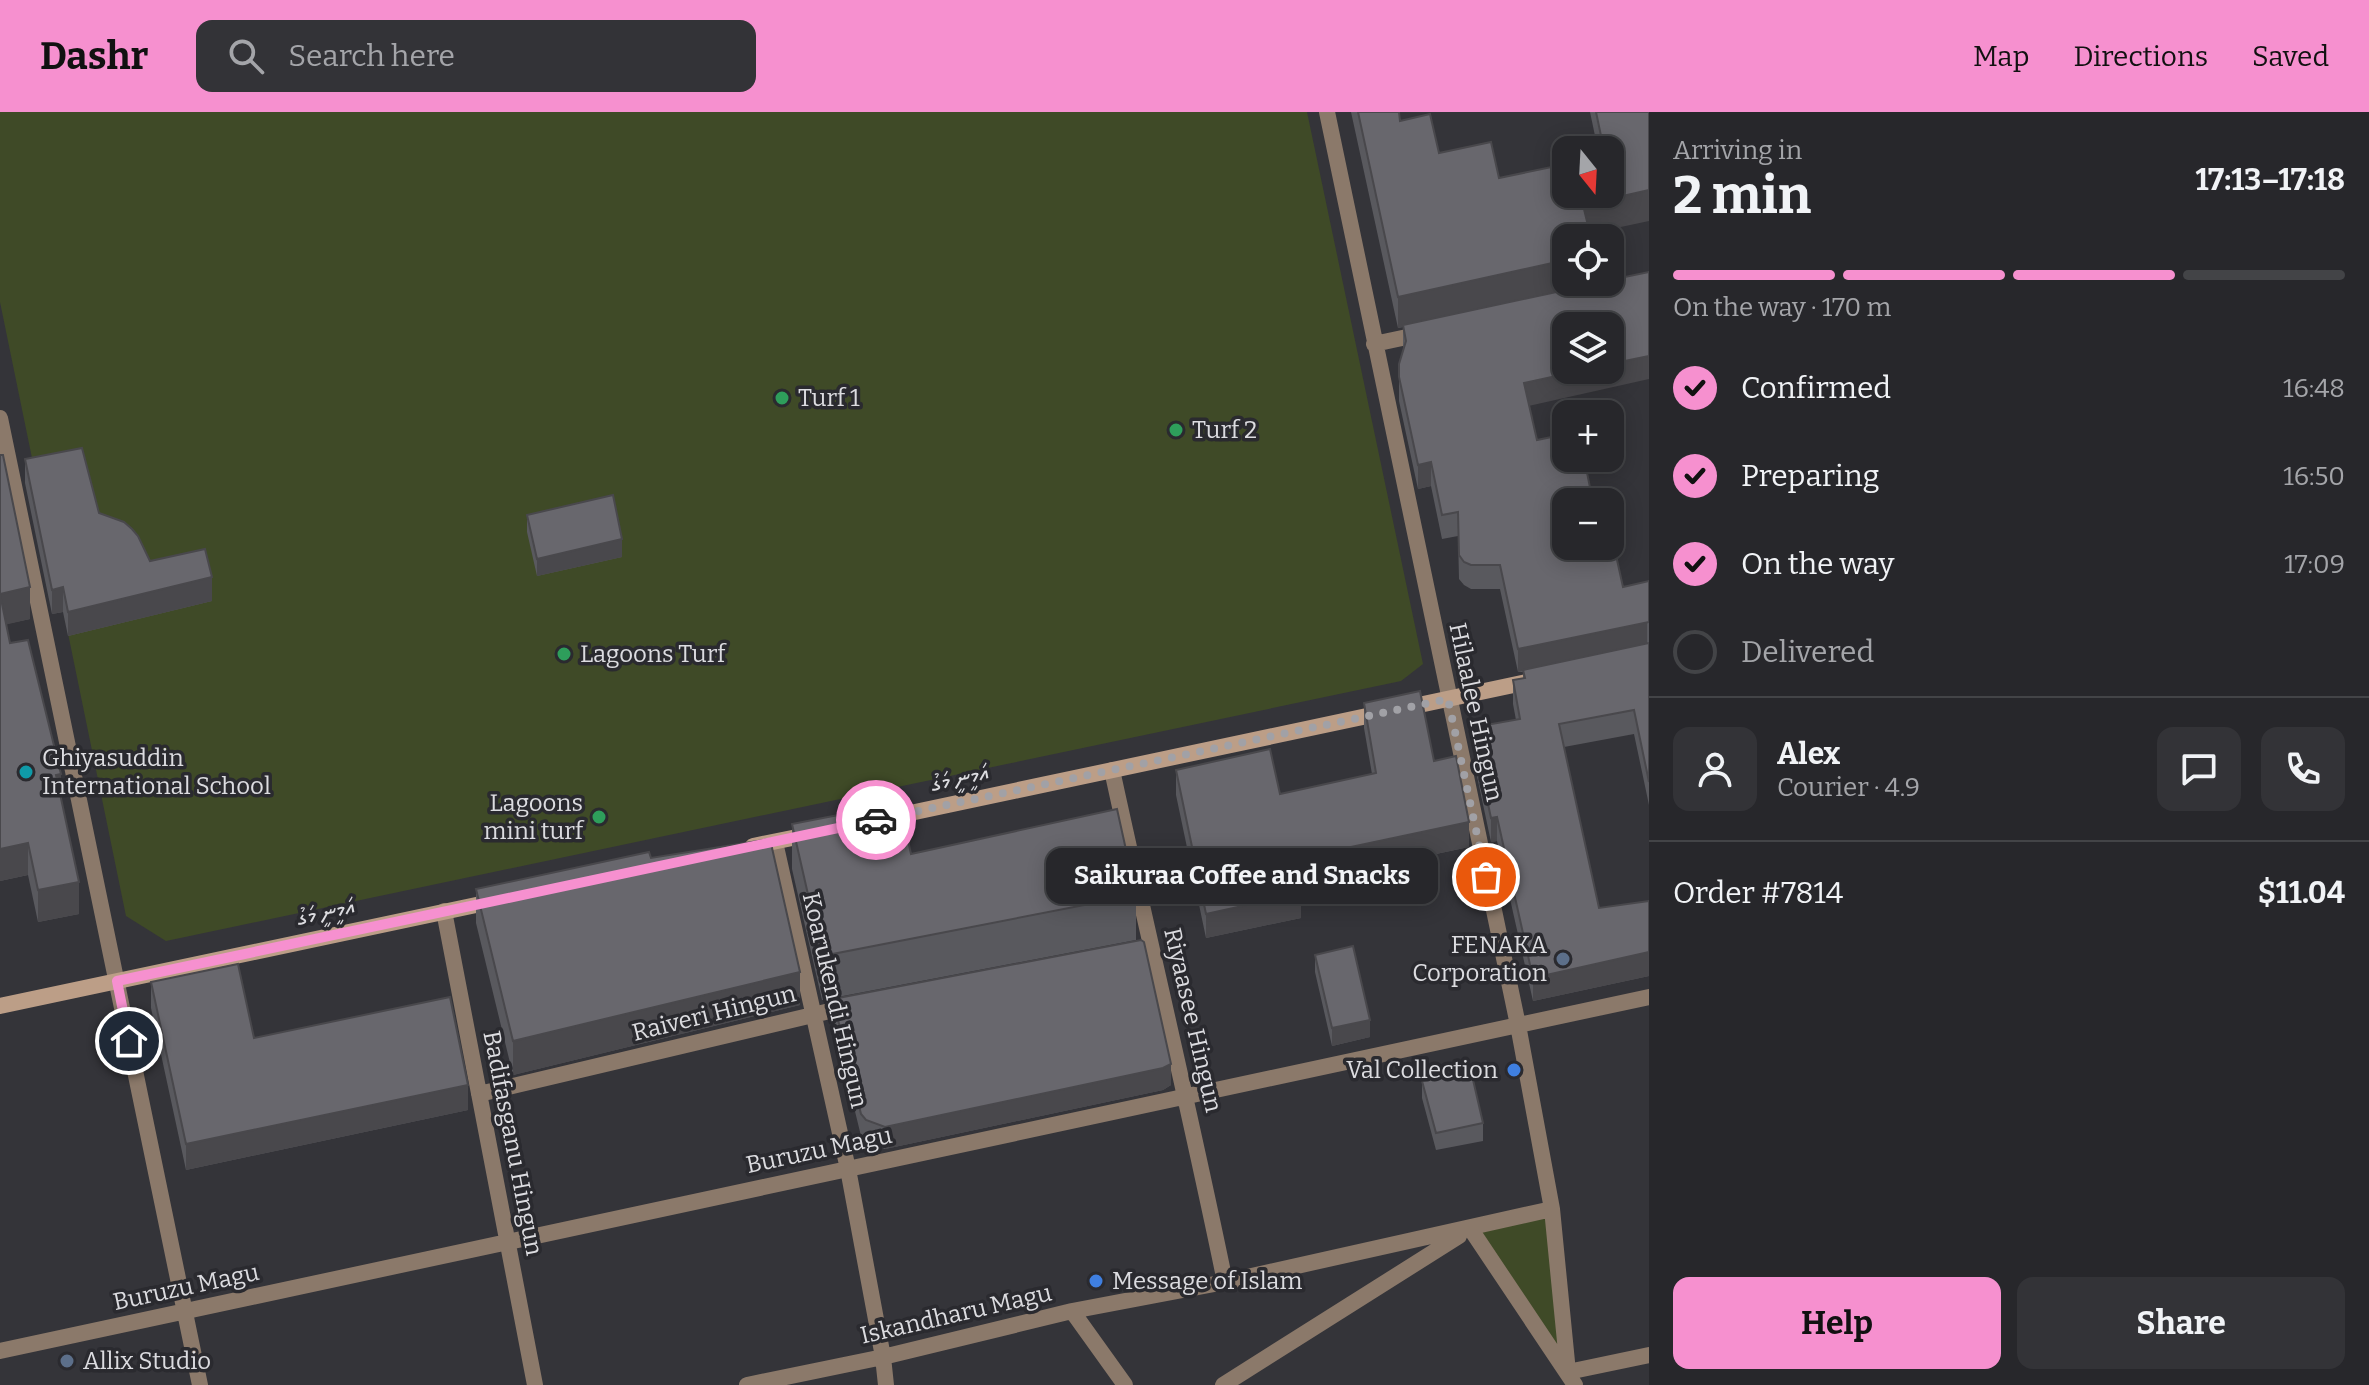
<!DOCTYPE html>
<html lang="en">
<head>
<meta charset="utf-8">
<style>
	body { margin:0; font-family:Bitter,"Noto Sans Thaana",serif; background:#333337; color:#f1f3f6; height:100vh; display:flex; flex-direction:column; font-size:30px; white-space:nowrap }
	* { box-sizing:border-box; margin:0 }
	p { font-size:26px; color:#a4a5a9 }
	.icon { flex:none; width:44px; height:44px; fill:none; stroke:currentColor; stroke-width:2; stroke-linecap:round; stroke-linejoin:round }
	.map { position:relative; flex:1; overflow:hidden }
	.panel { display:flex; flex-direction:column; background:#27272b; width:720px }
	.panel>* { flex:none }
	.needle { width:52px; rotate:162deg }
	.controls { position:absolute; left:1552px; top:24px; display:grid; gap:16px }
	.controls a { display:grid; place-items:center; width:72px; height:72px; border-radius:16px; background:#27272b; box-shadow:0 4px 20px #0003,0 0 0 2px #434447; font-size:40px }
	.pin { position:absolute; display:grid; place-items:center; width:68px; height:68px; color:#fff; margin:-34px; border:4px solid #fff; border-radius:50%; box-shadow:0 2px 8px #0007 }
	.courier { position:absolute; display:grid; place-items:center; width:80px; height:80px; margin:-40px; border:6px solid #f690cf; border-radius:50%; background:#fff; color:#222; box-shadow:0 2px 10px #0007 }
	.bubble { position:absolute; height:56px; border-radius:16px; background:#27272b; box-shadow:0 4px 20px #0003,0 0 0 2px #434447; font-size:26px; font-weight:700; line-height:56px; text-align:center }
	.summary em { font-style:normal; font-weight:700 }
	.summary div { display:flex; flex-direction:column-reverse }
	.summary { display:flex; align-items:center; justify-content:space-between; height:136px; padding:0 24px }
	h1 { font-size:52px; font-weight:700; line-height:60px }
	.bar { display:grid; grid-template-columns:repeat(4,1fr); gap:12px 8px; align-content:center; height:96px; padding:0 24px }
	.bar i { height:10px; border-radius:6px; background:#434447 }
	.bar .active { background:#f690cf }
	.bar p { grid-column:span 4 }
	.line { display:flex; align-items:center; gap:20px; padding:0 24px; border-top:2px solid #434447 }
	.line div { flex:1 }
	.round { display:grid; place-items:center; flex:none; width:84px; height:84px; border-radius:16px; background:#333337 }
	ol { padding:0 24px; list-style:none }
	li { display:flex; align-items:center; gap:24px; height:88px }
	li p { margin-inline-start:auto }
	li .icon { padding:8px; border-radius:50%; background:#f690cf; color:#111; stroke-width:4 }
	li:last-child { color:#a4a5a9 }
	li i { width:44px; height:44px; border:4px solid #434447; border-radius:50% }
	.action { display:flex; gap:16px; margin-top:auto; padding:16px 24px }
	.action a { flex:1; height:92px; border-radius:16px; background:#f690cf; color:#111; font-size:32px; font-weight:700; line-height:92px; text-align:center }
	.action a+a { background:#333337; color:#f1f3f6 }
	header { display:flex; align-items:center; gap:48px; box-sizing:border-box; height:112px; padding:0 40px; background:#f690cf; color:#111 }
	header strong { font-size:38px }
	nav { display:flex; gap:44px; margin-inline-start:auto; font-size:28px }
	.search { width:560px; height:72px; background:#333337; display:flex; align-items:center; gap:20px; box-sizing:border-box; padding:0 28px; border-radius:16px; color:#a4a5a9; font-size:30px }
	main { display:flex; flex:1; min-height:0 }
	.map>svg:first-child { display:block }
</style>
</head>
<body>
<header>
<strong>Dashr</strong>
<div class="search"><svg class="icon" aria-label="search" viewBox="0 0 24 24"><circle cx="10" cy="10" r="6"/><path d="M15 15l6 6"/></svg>Search here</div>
<nav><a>Map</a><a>Directions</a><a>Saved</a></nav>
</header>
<main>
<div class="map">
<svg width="1649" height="1273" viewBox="0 0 1649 1273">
	<rect width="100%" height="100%" fill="#343439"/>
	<path fill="#3f4a27" d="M0 0H1307L1423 552 1401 569 166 829 126 804 0 190Z
		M1552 1097 1568 1260 1470 1116Z"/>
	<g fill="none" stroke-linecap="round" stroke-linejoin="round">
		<path stroke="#8b796a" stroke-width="16" d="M1327 0 1518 913 1552 1097 1568 1260
			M1374 232 1421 222
			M0 306 200 1273
			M1112 658C1149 829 1190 999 1225 1170
			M775 730 848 1057 883 1245 886 1273
			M444 799 535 1273
			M479 982 855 893
			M1470 1116 1575 1273
			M1072 1199 1125 1273
			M0 1239 1649 885
			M1568 1260 1649 1243
			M747 1273 883 1245 1072 1199 1225 1170 1552 1097
			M1223 1273 1459 1124"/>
		<path stroke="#bc9e87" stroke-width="16" d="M882 707 1532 569
			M753 734 812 722
			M0 894 495 789"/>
	</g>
	<path fill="#59595e" d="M1351 0H1399L1400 9 1439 41 1499 66 1566 82 1610 38H1598L1590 0H1649L1590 122 1594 170 1529 294 1537 328 1593 390 1623 475 1649 469V693L1634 622 1564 635 1599 796 1649 789V864L1533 889 1497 729 1491 730 1477 664V640L1486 638V613L1516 608 1513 592V568L1523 566V560H1518L1500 477H1471L1464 473 1459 467 1458 424 1442 427 1431 374 1418 377 1399 289V252L1403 239V215L1398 216Z
		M0 343 30 507 6 512 10 531 61 686 79 802 38 810 28 763 0 769Z
		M25 347 99 401 150 449 212 489 68 524 63 500 52 502 25 371Z
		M527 403 622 445 537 464 527 420Z
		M1364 591 1434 649 1469 735 1299 771 1301 806 1206 826 1176 683V658L1280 682 1372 662 1364 616Z
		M792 712 911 742 1136 783V828L822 888 792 757Z
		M651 746 800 893 513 963 476 811V777Z
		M1315 843 1370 925 1332 934 1315 860Z
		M151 870 254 926 468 998 186 1058 151 896Z
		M833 887 1171 973 1163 978 885 1037 866 1030 861 1024 833 909Z
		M1422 969 1483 1011V1029L1436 1038 1422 986Z"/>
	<path fill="#49484c" d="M1649 78V109L1583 123V93Z
		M1566 148V170H1594V173L1398 216V185Z
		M1649 244V267L1524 295V271L1584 258H1610V252Z
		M1431 350V374L1418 377V353Z
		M622 427V445L537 464V447Z
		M212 465V489L68 524V500Z
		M30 475V507L0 514V482Z
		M63 475V500L52 502V478Z
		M1647 509V533L1518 560V537Z
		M61 662V695L56 663Z
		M1497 705V729L1491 730V706Z
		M1469 710V735L1294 772V747Z
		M28 731V763L0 769V737Z
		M79 770V802L38 810V778Z
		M1301 781V806L1206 826V802Z
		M1649 840V864L1533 889V866Z
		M800 860V893L513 963V929Z
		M1370 908V925L1332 934V916Z
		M1171 952V973L1163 978 885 1037V1015Z
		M468 973V998L186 1058V1032Z"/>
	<path fill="#68676d" stroke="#49484c" stroke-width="2" d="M1358 0H1399L1400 9 1430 2 1439 41 1491 30 1499 66 1566 52V82H1610V38H1604L1596 0H1649V78L1583 93 1591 126H1566V148L1398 185Z
		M1649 160V244L1610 252V214H1566V258H1584L1524 271 1537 328 1566 322V346H1584L1593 390H1566V434H1610V416L1623 475 1649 469V510L1518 537 1500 453H1471L1464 450 1459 443 1458 400 1442 403 1431 350 1418 353 1399 265V252L1406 229 1403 213 1603 170H1610V168Z
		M82 336 99 401 124 410 132 417 138 424 150 449 205 437 212 465 68 500 63 475 52 478 25 347Z
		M0 343H3L30 475 0 482 10 531 28 528 61 662 56 663 79 770 38 778 28 731 0 737Z
		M613 383 622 427 537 447 527 403Z
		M1649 531V670L1634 598 1559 612 1599 796 1649 789V840L1533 866 1497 705 1491 706 1477 640 1490 638 1486 613 1520 607 1513 568 1525 566 1523 558Z
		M1420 579 1434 649 1456 644 1469 710 1294 747 1301 781 1206 802 1176 658 1270 637 1280 682 1376 661 1364 591Z
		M900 691 911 742 1117 697 1136 783 822 844 792 712Z
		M770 727 800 860 513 929 476 777 649 740 651 746Z
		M1141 828 1144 830 1171 952 1163 956 885 1015 866 1008 861 1002 833 887Z
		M1353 834 1370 908 1332 916 1315 843Z
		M238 852 254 926 450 885 468 973 186 1032 151 870Z
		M1471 959 1483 1011 1436 1021 1422 969Z"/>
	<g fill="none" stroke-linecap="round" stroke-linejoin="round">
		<path stroke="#a1a1a6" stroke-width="8" stroke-dasharray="0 14.4" d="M876 708 1448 587 1486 765"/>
		<path stroke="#f690cf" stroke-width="10" d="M129 929 117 869 876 708"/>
	</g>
	<g fill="#2e9e5b" stroke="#2a2a2f" stroke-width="3">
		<circle cx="782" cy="286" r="8"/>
		<circle cx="1176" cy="318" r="8"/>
		<circle cx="564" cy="542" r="8"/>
		<circle cx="599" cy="705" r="8"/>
	</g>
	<circle fill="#0f9aa8" stroke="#2a2a2f" stroke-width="3" cx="26" cy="660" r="8"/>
	<g fill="#5c6f8a" stroke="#2a2a2f" stroke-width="3">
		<circle cx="1563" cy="847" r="8"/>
		<circle cx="67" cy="1249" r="8"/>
	</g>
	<g fill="#3f7fe0" stroke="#2a2a2f" stroke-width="3">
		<circle cx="1514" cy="958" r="8"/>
		<circle cx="1096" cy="1169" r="8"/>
	</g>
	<g text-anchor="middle" stroke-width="7" stroke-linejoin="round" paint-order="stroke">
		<g font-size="24" fill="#dcdce0" stroke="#2a2a2f" text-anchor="start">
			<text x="798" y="294">Turf 1</text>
			<text x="1192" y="326">Turf 2</text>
			<text x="580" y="550">Lagoons Turf</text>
			<text x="42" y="654">Ghiyasuddin<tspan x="42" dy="28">International School</tspan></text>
			<text x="583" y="699" text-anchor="end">Lagoons<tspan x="583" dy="28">mini turf</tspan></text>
			<text x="1547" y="841" text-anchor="end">FENAKA<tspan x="1547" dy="28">Corporation</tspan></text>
			<text x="1498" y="966" text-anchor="end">Val Collection</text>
			<text x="1112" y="1177">Message of Islam</text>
			<text x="83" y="1257">Allix Studio</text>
		</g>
		<g font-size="24" fill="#dcdce0" stroke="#2a2a2f">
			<text transform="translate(1476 600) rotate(78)" y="8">Hilaalee Hingun</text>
			<text transform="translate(960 666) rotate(-12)" y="8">އަމީނީ މަގު</text>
			<text transform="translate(326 800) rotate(-12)" y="8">އަމީނީ މަގު</text>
			<text transform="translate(835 888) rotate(77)" y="8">Koarukendi Hingun</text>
			<text transform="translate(714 901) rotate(-14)" y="8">Raiveri Hingun</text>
			<text transform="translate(1193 908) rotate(77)" y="8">Riyaasee Hingun</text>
			<text transform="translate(513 1031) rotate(79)" y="8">Badifasganu Hingun</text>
			<text transform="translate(819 1038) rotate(-12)" y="8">Buruzu Magu</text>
			<text transform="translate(186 1175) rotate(-12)" y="8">Buruzu Magu</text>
			<text transform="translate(956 1202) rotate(-13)" y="8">Iskandharu Magu</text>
		</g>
	</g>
</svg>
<div class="controls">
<a><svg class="needle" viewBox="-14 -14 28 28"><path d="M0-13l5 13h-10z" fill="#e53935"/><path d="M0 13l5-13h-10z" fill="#a4a5a9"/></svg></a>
<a><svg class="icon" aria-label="locate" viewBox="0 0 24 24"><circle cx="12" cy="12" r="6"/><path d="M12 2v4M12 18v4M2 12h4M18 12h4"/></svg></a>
<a><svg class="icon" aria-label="layers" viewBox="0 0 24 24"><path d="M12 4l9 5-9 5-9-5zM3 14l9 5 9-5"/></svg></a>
<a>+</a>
<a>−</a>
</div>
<div class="pin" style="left:1486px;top:765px;background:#ea580c"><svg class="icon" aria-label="bag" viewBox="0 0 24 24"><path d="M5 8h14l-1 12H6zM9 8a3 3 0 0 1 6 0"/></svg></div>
<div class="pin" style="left:129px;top:929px;background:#1f2937"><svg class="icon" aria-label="home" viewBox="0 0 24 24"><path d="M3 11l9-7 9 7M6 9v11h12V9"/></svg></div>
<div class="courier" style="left:876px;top:708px"><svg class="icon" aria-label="car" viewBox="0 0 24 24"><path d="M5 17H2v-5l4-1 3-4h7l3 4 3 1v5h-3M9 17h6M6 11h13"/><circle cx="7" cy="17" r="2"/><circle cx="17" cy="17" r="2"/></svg></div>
<div class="bubble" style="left:1046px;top:736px;width:392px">Saikuraa Coffee and Snacks</div>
</div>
<section class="panel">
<div class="summary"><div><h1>2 min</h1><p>Arriving in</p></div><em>17:13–17:18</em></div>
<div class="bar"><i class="active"></i><i class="active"></i><i class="active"></i><i></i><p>On the way · 170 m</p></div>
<ol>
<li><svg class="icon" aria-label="check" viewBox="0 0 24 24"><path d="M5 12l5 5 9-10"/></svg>Confirmed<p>16:48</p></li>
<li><svg class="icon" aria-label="check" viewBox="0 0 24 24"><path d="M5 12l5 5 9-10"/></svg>Preparing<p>16:50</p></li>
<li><svg class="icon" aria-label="check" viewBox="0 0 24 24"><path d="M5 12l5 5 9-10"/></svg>On the way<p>17:09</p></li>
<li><i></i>Delivered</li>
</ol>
<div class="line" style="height:144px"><a class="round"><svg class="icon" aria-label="person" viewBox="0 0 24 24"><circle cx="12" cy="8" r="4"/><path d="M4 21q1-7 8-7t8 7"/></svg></a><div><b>Alex</b><p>Courier · 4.9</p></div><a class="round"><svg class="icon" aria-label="chat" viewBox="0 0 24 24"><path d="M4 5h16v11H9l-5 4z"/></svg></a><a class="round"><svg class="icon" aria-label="phone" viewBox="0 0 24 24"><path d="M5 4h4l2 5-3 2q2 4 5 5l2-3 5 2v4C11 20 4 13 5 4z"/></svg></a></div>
<div class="line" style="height:104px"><div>Order #7814</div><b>$11.04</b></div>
<div class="action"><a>Help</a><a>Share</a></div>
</section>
</main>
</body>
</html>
